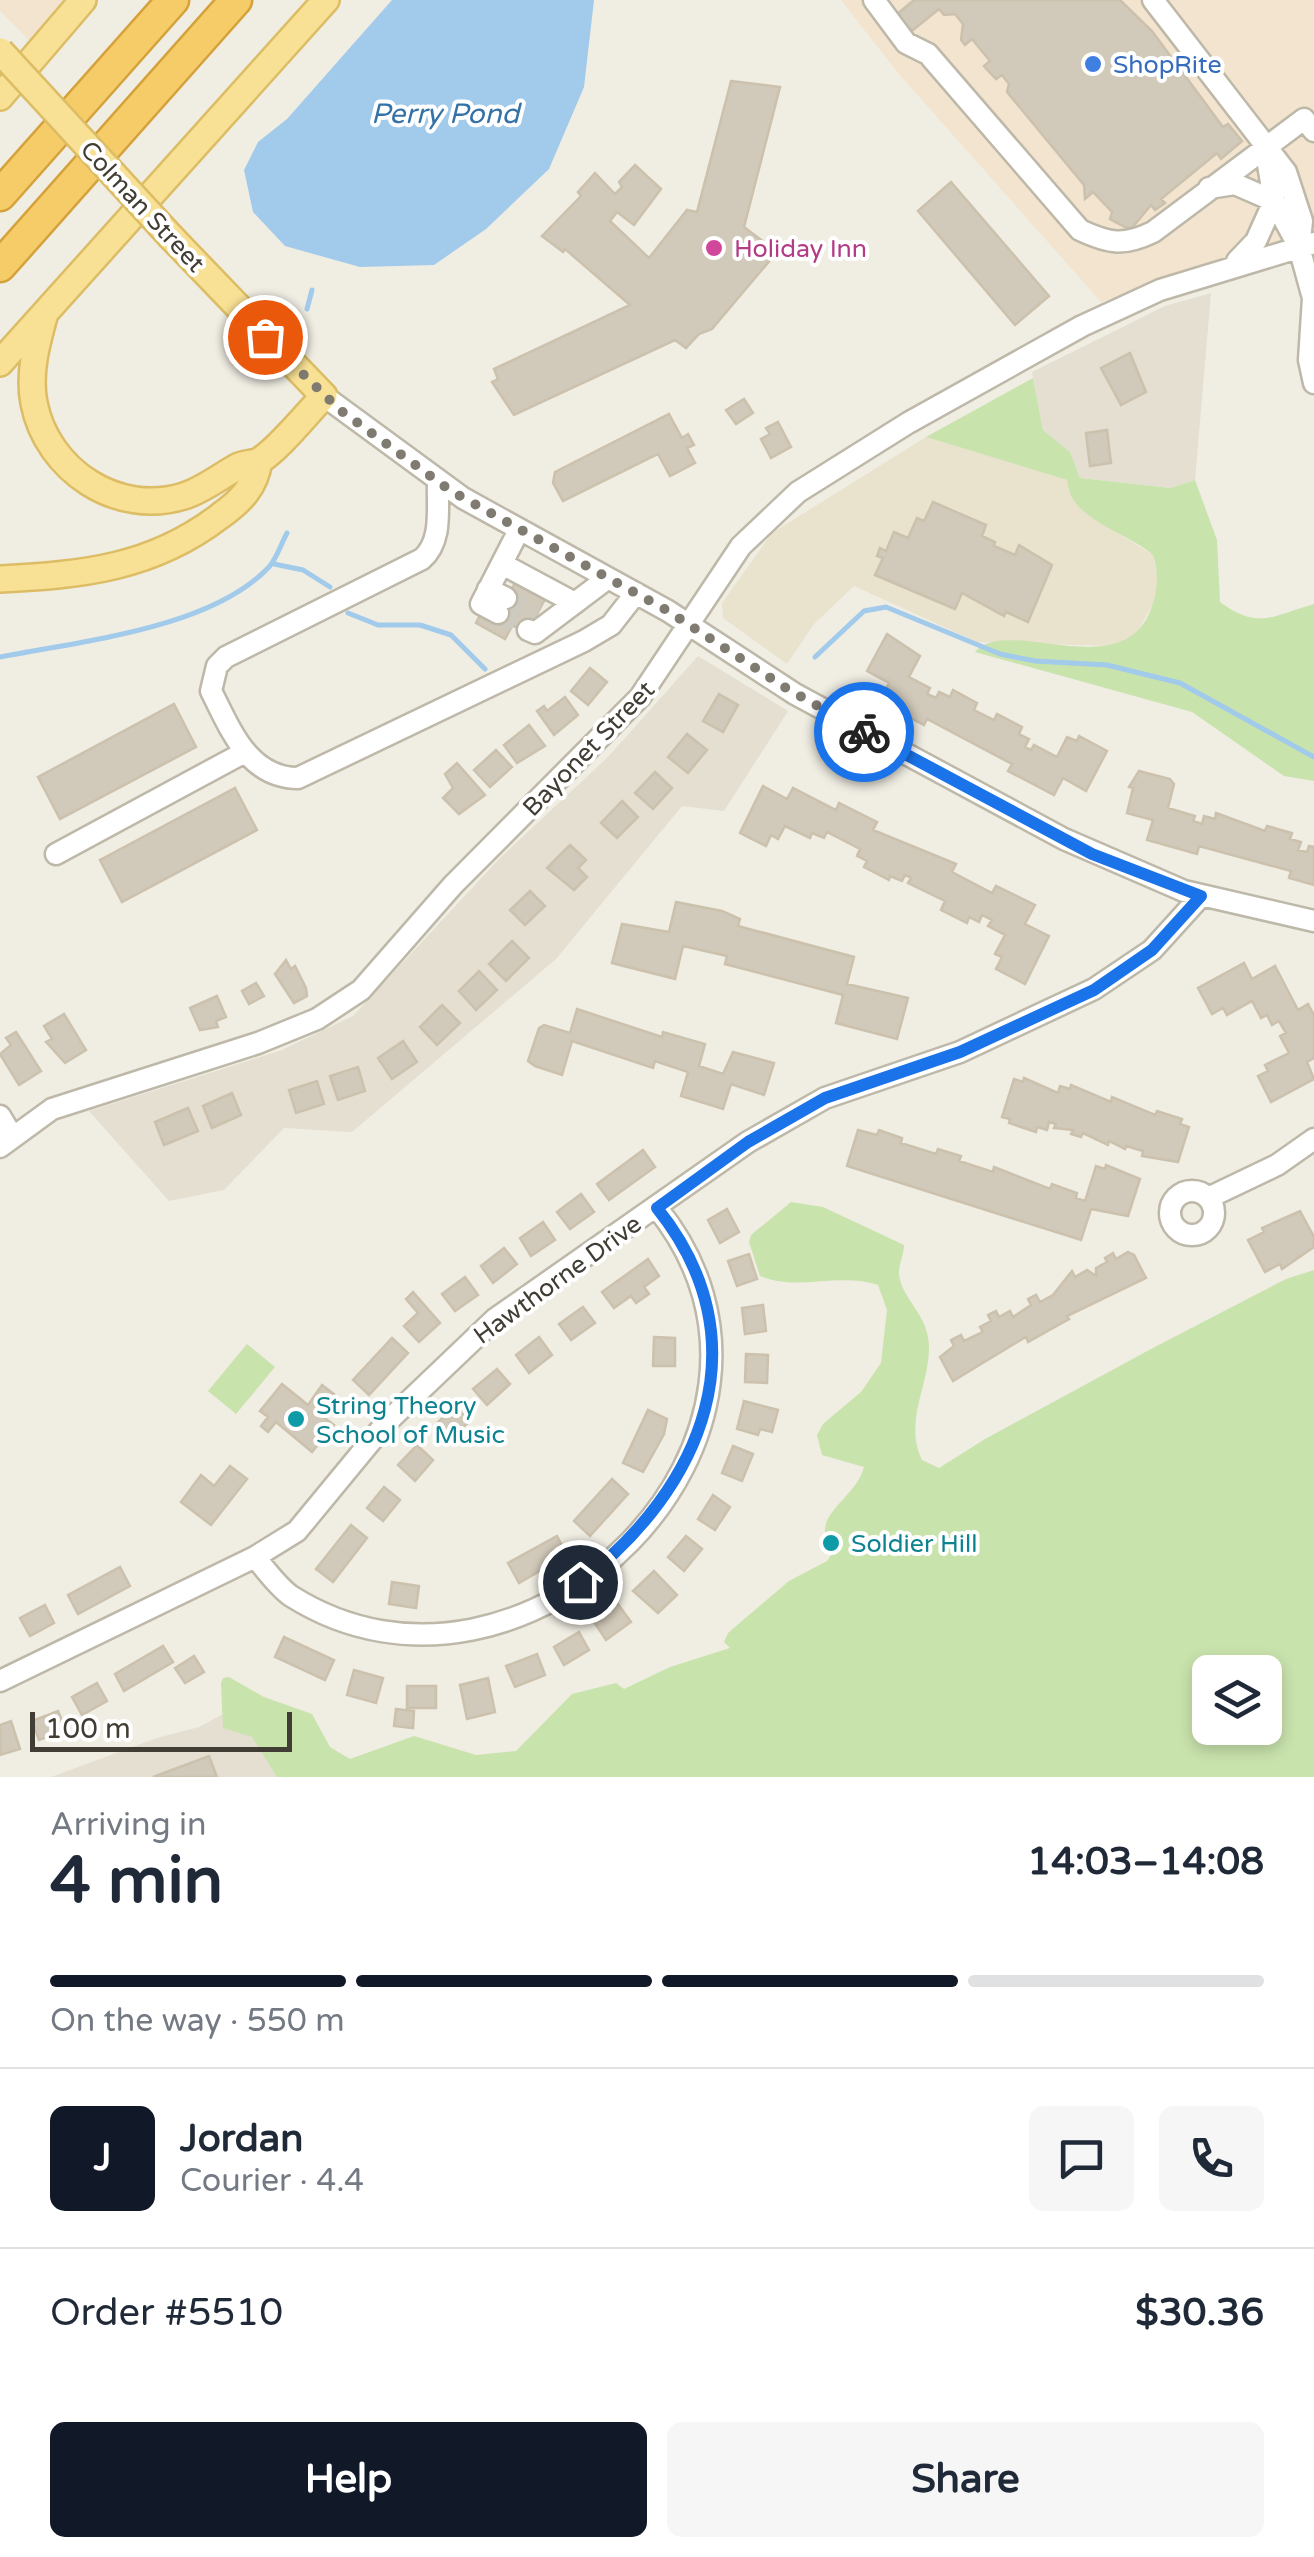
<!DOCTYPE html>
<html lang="en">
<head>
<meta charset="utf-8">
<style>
	body { margin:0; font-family:"Varela Round",sans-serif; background:#f6f6f7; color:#1f2937; height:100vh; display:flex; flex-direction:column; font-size:38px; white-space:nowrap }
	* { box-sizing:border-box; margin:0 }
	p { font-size:32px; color:#747a83 }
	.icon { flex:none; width:55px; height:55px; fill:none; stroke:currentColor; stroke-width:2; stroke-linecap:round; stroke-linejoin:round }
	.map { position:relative; height:1777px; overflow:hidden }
	.side { display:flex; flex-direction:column; background:#fff; flex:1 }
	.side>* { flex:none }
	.buttons { position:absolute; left:1192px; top:1655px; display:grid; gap:20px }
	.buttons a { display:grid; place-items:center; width:90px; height:90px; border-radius:15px; background:#fff; box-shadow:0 5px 15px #0003; font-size:50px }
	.scale { position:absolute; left:30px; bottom:25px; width:262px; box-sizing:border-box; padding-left:10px; border:5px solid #423d34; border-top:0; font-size:28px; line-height:35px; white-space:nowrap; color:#423d34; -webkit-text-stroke:8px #fff; paint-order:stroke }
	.pin { position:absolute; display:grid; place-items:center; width:85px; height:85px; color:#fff; margin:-42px; border:5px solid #fff; border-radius:50%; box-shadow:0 2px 10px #0007 }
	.courier { position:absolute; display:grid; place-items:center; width:100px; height:100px; margin:-50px; border:8px solid #1a73e8; border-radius:50%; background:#fff; color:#222; box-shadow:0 2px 12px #0007 }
	.head em { font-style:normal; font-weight:800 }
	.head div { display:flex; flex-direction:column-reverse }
	.head { display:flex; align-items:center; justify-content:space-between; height:170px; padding:0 50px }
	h1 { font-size:65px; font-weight:800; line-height:75px }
	.bar { display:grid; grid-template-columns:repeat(4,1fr); gap:15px 10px; align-content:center; height:120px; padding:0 50px }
	.bar i { height:12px; border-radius:8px; background:#e0e1e3 }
	.bar .active { background:#111827 }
	.bar p { grid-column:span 4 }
	.line { display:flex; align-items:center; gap:25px; padding:0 50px; border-top:2px solid #e0e1e3 }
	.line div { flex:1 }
	.round { display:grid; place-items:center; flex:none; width:105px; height:105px; border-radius:15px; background:#f6f6f7 }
	.primary-button { display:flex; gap:20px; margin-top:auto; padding:20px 50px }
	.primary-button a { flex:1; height:115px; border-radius:15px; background:#111827; color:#fff; font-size:40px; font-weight:800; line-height:115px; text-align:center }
	.primary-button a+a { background:#f6f6f7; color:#1f2937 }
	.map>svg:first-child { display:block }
</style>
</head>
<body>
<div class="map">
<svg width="1314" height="1777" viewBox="0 0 1314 1777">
	<rect width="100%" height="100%" fill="#f0ede3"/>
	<path fill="#e4dfd1" d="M1211 293 1195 480 1170 488 1080 478 1070 452 1043 430 1032 372 1165 306Z
		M698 656 788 711 724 811 682 806 556 959 352 1132 284 1128 224 1190 169 1201 89 1111 282 1050 353 1016 501 857 609 756Z
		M223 1714 235 1732 246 1733 259 1743 277 1777H51L157 1738 199 1727Z"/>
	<path fill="#f2e4ce" d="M0 0H64L30 41 0 11Z
		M841 0H1314V229L1101 302 898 73Z"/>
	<path fill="#e9e2cd" d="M926 437 1067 480 1068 490 1082 510 1153 555 1158 580 1153 604 1135 636 1111 646 977 642 854 586 814 624 787 664 723 618 722 603 772 533Z"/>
	<path fill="#c9e3ad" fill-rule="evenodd" d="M1033 378 1043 430 1070 452 1080 478 1170 488 1195 480 1217 540 1220 602C1259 631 1274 615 1314 604V781L1284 776 1192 712 975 652C1007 614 1122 687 1151 609 1158 590 1159 574 1153 555 1128 532 1069 520 1067 480L926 437Z
		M791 1202 823 1207 904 1245C904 1255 898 1266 899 1275 903 1301 928 1314 929 1346 930 1385 903 1420 922 1460L939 1468 985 1439 1151 1349 1286 1279 1314 1270V1777H277L252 1737 223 1728 221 1683 223 1678 229 1677 264 1697 312 1714 330 1747 350 1759 414 1736 476 1755 516 1751 572 1694 616 1683 624 1689 670 1667 730 1648 724 1642 728 1633 789 1581 827 1561 834 1551C832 1544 824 1537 825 1529 826 1509 858 1492 864 1467L822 1455 817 1435 823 1424 861 1392 881 1363 887 1310 878 1285C839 1272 797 1292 760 1276L749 1242 751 1235ZM1210 1672H1265V1728H1210Z
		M247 1344 275 1367 236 1414 208 1391Z"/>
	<path fill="#a1caeb" d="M392 0H594L584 87 549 169 486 229 434 265 360 267 285 246 253 212 244 170 258 142 287 119Z"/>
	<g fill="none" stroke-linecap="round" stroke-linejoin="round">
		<path stroke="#a1caeb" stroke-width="5" d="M307 309 312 290
			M274 564 303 570 330 587
			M348 613 378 625H420L451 635 485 669
			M0 657C80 641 211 629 269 567 277 558 281 544 287 533
			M815 657 864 611 886 607 1000 654 1035 661 1107 665 1180 683 1314 757"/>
	</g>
	<path fill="#d1c9b9" stroke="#ccc1ad" stroke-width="2.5" d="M914 0H1120L1152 31 1223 127 1228 124 1242 141 1221 159 1217 153 1161 199 1165 203 1155 210 1151 205 1131 229 1125 227 1110 219 1112 212 1093 192 1085 199 1084 185 1007 92 1009 84 1002 75 996 79 984 66 990 61 972 39 965 45 961 40 963 24 955 14 944 15 939 9 913 30 906 27 896 15Z
		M731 81 780 87 744 227 777 252 712 329 699 334 686 348 675 340 514 415 492 382 498 379 494 369 630 305 565 249 563 252 542 236 581 196 578 192 595 173 615 194 622 187 619 182 635 165 661 189 634 225 617 212 610 221 649 258 687 210 697 212Z
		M951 182 1049 296 1015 325 918 211Z
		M1130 353 1146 392 1121 405 1101 368Z
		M744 399 753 413 736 424 726 410Z
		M669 414 682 438 688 434 694 445 687 448 695 463 670 476 658 454 563 501 553 483 555 472Z
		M778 422 791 447 771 458 761 439 770 434 766 428Z
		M1107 430 1111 463 1090 466 1086 433Z
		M933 502 986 525 982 536 995 542 994 546 1015 555 1019 545 1052 565 1028 622 1006 612 1004 616 962 593 955 609 875 575 883 558 877 556 880 548 886 551 894 532 908 538 917 518 924 521Z
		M515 583 545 599 527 633 496 617Z
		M481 613 511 628 505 639 476 623Z
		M887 634 920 656 909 677 930 688 927 694 936 698 939 692 950 697 953 690 977 703 974 710 994 720 997 714 1022 727 1019 734 1029 739 1025 747 1031 750 1034 745 1057 757 1067 737 1077 741 1079 736 1107 751 1086 791 1063 778 1054 795 1008 771 1012 764 927 719 924 725 879 701 889 683 867 671Z
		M590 668 607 682 588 705 571 691Z
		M719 694 738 705 723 732 703 721Z
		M565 697 578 715 554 735 537 711 544 706 547 711Z
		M174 704 196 747 60 819 38 777Z
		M529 725 545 746 517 763 504 745Z
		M687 734 707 750 688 773 668 757Z
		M496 750 512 767 490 787 474 770Z
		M457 763 485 795 459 814 443 798 453 788 445 774Z
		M1139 771 1170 779 1174 784 1168 808 1195 816 1193 821 1202 824 1204 816 1215 819 1216 813 1265 831 1267 826 1292 833 1290 839 1301 842 1298 850 1307 852 1309 846 1314 847V885L1289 878 1291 871 1199 846 1197 854 1147 840 1153 820 1127 813 1133 788 1129 787Z
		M655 772 672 788 653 809 635 793Z
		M763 786 787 799 793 788 836 810 839 803 877 822 873 830 956 864 952 872 992 893 996 886 1035 905 1025 924 1049 936 1025 984 996 969 1002 957 995 954 1005 935 988 926 992 920 982 915 979 922 969 917 967 923 941 910 945 901 908 883 911 878 905 875 902 881 890 876 889 880 864 867 867 861 857 856 860 849 827 832 824 838 812 833 810 838 785 826 778 839 771 835 766 846 740 833Z
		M235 788 257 830 122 902 100 860Z
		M622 801 638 817 617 838 601 823Z
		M570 845 586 860 578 868 587 877 574 890 547 868Z
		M530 891 545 906 525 925 510 910Z
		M676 902 722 911 740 919 738 926 854 957 847 984 908 998 897 1039 836 1023 843 995 725 964 727 956 683 946 675 979 612 963 622 924 669 932Z
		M512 941 529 958 506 981 489 964Z
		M286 960 291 969 295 966 306 988 307 996 294 1003 275 974Z
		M1244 963 1252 979 1275 966 1298 1010 1308 1004 1314 1015V1058L1307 1062 1314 1079 1271 1102 1258 1076 1268 1071 1265 1065 1289 1053 1280 1036 1286 1033 1279 1021 1272 1025 1267 1015 1261 1018 1252 1001 1227 1015 1223 1008 1212 1014 1198 988Z
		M479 971 497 990 476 1010 459 991Z
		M256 983 264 996 249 1004 242 991Z
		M217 996 226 1017 216 1021 218 1027 200 1030 190 1008Z
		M442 1005 460 1023 437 1045 420 1027Z
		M577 1009 662 1037 663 1032 705 1044 699 1066 723 1074 733 1052 774 1063 764 1095 731 1084 723 1109 681 1096 688 1072 655 1061 653 1068 572 1041 562 1075 535 1066 528 1061 539 1028 544 1025 570 1033Z
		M64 1014 86 1050 65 1063 46 1042 52 1039 44 1026Z
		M16 1032 41 1071 19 1085 0 1054 11 1045 6 1038Z
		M403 1041 417 1062 392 1079 378 1058Z
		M358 1067 365 1091 338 1100 330 1076Z
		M1024 1078 1058 1093 1060 1086 1070 1089 1071 1085 1111 1102 1112 1097 1155 1115 1157 1111 1182 1119 1180 1124 1189 1127 1178 1162 1142 1156 1143 1151 1126 1146 1125 1149 1109 1141 1108 1145 1083 1133 1081 1137 1071 1134 1073 1130 1054 1128 1056 1124 1049 1122 1047 1130 1037 1127 1036 1132 1009 1123 1010 1119 1002 1117 1014 1079 1023 1082Z
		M317 1081 324 1104 296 1113 289 1090Z
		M232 1093 241 1115 212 1128 203 1106Z
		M188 1108 198 1131 164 1145 155 1122Z
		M858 1130 877 1135 879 1130 902 1138 901 1143 936 1154 938 1149 961 1156 959 1161 993 1172 994 1167 1050 1189 1052 1184 1077 1193 1076 1198 1085 1201 1096 1166 1105 1169 1106 1165 1140 1179 1128 1216 1091 1209 1081 1240 847 1166Z
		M643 1150 655 1167 609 1200 597 1184Z
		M581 1194 594 1212 570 1229 557 1212Z
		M727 1209 739 1232 720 1243 708 1220Z
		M1300 1211 1314 1237V1247L1282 1269 1280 1264 1265 1272 1248 1240 1264 1232 1262 1228Z
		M543 1222 555 1240 531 1256 520 1238Z
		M504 1248 517 1264 493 1283 481 1266Z
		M1128 1252 1134 1255 1146 1278 1067 1316 1069 1319 1028 1342 1026 1337 1014 1344 953 1381 940 1357 954 1346 951 1340 961 1335 964 1341 983 1332 980 1327 991 1321 988 1315 996 1311 999 1317 1010 1311 1013 1317 1031 1305 1028 1299 1036 1295 1040 1302 1053 1295 1072 1271 1075 1277 1087 1270 1096 1276V1268L1107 1262 1105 1258 1113 1253 1116 1259Z
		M749 1254 757 1279 737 1286 728 1261Z
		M648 1259 659 1276 644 1287 649 1294 636 1303 631 1296 614 1308 602 1292Z
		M465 1277 478 1295 455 1311 442 1294Z
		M413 1292 440 1323 419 1342 404 1326 418 1313 406 1299Z
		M763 1305 766 1331 745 1334 742 1308Z
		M583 1307 595 1323 571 1340 559 1324Z
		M539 1337 552 1355 529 1373 516 1355Z
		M654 1337 675 1338V1366H653Z
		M392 1338 408 1353 369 1395 353 1380Z
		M746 1354 768 1355 767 1383 745 1382Z
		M497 1369 510 1384 487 1405 473 1389Z
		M282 1384 308 1405 322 1385 335 1395 318 1413 334 1425 312 1452 276 1422 268 1432 261 1426 268 1417 260 1411Z
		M744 1401 778 1410 772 1432 760 1429 758 1435 737 1429Z
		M455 1406 470 1421 449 1440 435 1425Z
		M648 1410 667 1419 664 1434 643 1472 623 1463Z
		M417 1445 433 1460 415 1481 398 1465Z
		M733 1446 753 1454 742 1481 722 1473Z
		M230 1466 247 1479 211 1525 181 1502 201 1475 214 1486Z
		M612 1479 628 1494 590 1536 574 1521Z
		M384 1487 400 1500 383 1521 367 1508Z
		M713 1495 730 1507 715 1530 698 1519Z
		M351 1525 367 1538 333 1582 316 1569Z
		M557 1536 567 1555 519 1583 508 1563Z
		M686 1536 702 1549 684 1571 668 1557Z
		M120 1567 130 1586 78 1614 68 1595Z
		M654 1571 677 1595 658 1613 633 1591Z
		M392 1582 419 1586 416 1608 389 1604Z
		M618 1604 631 1622 606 1640 594 1622Z
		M45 1605 54 1623 30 1636 20 1618Z
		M579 1632 589 1650 564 1665 554 1647Z
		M284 1637 334 1660 325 1680 275 1657Z
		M163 1646 173 1662 124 1691 115 1674Z
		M537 1654 545 1675 515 1687 506 1666Z
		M194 1656 204 1672 185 1683 175 1668Z
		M354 1670 383 1678 376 1703 347 1695Z
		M488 1678 495 1712 467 1719 460 1685Z
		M97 1683 107 1701 82 1715 72 1697Z
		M407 1686H436V1708H407Z
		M396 1709 414 1711 413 1728 394 1726Z
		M58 1711 66 1730 39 1740 32 1721Z
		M11 1721 20 1749 0 1755V1725Z
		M209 1756 217 1777H153Z"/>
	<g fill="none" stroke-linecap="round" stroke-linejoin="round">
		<path stroke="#cdcac0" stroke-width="20" stroke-dasharray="20 10" stroke-linecap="butt" d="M506 598 537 614
			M498 613 528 630"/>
		<defs>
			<path id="minor" d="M874 0 906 43 928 54 1080 230C1110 244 1124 246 1153 232L1304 119 1314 131
				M1153 0 1286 172 1302 221 1299 247
				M1265 146 1274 201 1299 247 1313 298 1309 360 1314 383
				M1209 188 1235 184 1274 201
				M1237 261 1256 241 1274 201
				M324 396 463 498 668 611 795 694 1064 839 1184 891 1314 921
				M438 482C437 508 443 541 422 559L226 657 217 666 211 691C230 728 248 778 298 778L584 641 611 625 636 593
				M502 564 575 603
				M488 589 506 598
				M498 613 481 604 519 530
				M528 630 535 633 608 578
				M56 854 245 752
				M0 1116 12 1136
				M0 1147 52 1109 258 1043 317 1019 361 990 453 885 640 697 741 546 798 492 908 423 1082 326 1160 290 1314 243
				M1170 1213a22 22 0 1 1 44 0a22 22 0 1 1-44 0Z
				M1208 1198 1277 1165 1314 1139
				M255 1557C266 1570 278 1587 291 1596 525 1744 839 1433 657 1208
				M0 1681 255 1557 297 1531 386 1423 495 1319 748 1142 825 1098 960 1052 1094 989 1152 950 1201 896"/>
			<path id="major" d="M0 97 83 0
				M45 313C37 342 28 373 34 403 47 470 117 517 184 496 203 490 219 477 237 467 244 463 253 464 259 461 279 449 307 413 324 396L171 237
				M0 363 326 0
				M0 579C82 575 153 568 220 516 241 501 255 487 259 461"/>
			<path id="highway" d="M0 195 173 0
				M0 266 236 0"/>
		</defs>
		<use href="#minor" stroke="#beb8a9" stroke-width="25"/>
		<use href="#major" stroke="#dcbd65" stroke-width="30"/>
		<use href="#highway" stroke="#d4a13a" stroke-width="35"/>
		<use href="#minor" stroke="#fff" stroke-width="20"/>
		<use href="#major" stroke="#f8e094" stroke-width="25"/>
		<use href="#highway" stroke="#f6cc69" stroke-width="30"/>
		<defs>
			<path id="major-bridge" d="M0 51 171 237"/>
		</defs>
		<use href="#major-bridge" stroke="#dcbd65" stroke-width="30" stroke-linecap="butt"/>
		<use href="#major-bridge" stroke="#f8e094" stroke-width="25"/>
	</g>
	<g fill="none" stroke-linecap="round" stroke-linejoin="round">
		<path stroke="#7f7b71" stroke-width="10" stroke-dasharray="0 18" d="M265 337 340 410 451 491 668 611 786 688 864 732"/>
		<path stroke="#1a73e8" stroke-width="12" d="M580 1582C703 1488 764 1341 657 1208L748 1142 825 1098 960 1052 1094 990 1152 950 1201 896 1092 854 864 732"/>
	</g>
	<circle fill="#3f7fe0" stroke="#fff" stroke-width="4" cx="1093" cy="64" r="10"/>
	<circle fill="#d1479c" stroke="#fff" stroke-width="4" cx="714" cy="248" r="10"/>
	<g fill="#0f9aa8" stroke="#fff" stroke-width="4">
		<circle cx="296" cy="1419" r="10"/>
		<circle cx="831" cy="1543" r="10"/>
	</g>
	<g text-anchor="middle" stroke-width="8" stroke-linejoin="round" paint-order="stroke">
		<g font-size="25" fill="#366cbe" stroke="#fff" text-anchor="start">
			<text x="1113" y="73">ShopRite</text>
		</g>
		<g font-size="25" fill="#423d34" stroke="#fff">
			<text transform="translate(143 206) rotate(47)" y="9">Colman Street</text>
			<text transform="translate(588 748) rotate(-46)" y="9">Bayonet Street</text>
			<text transform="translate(557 1279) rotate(-36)" y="9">Hawthorne Drive</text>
		</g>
		<g font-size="25" fill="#b23c85" stroke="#fff" text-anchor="start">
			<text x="734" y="257">Holiday Inn</text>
		</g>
		<g font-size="25" fill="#0d838f" stroke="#fff" text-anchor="start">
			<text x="316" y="1414">String Theory<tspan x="316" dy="29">School of Music</tspan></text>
			<text x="851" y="1552">Soldier Hill</text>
		</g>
		<g font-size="28" font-style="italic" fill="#3472a7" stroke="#fff">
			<text x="445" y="123">Perry Pond</text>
		</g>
	</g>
</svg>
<div class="buttons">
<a><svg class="icon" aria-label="layers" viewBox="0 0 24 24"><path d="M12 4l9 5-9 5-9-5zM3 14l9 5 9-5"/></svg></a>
</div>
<div class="scale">100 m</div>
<div class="pin" style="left:265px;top:337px;background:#ea580c"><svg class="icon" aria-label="bag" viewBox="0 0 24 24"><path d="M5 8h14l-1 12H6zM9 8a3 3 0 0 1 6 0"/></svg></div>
<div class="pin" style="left:580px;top:1582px;background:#1f2937"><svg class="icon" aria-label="home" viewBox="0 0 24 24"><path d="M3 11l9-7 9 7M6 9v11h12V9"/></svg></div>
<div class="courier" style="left:864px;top:732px"><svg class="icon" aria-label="bike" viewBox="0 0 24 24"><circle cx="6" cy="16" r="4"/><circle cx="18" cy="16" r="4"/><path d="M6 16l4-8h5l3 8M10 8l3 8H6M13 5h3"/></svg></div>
</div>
<section class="side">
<div class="head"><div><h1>4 min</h1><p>Arriving in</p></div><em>14:03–14:08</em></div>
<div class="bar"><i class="active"></i><i class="active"></i><i class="active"></i><i></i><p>On the way · 550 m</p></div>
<div class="line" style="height:180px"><b class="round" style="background:#111827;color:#fff">J</b><div><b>Jordan</b><p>Courier · 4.4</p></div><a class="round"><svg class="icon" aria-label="chat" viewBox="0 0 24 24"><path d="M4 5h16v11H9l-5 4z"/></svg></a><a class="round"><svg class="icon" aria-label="phone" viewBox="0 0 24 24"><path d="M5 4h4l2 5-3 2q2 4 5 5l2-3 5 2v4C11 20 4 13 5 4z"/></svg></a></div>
<div class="line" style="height:130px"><div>Order #5510</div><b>$30.36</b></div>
<div class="primary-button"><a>Help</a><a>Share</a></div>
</section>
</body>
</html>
